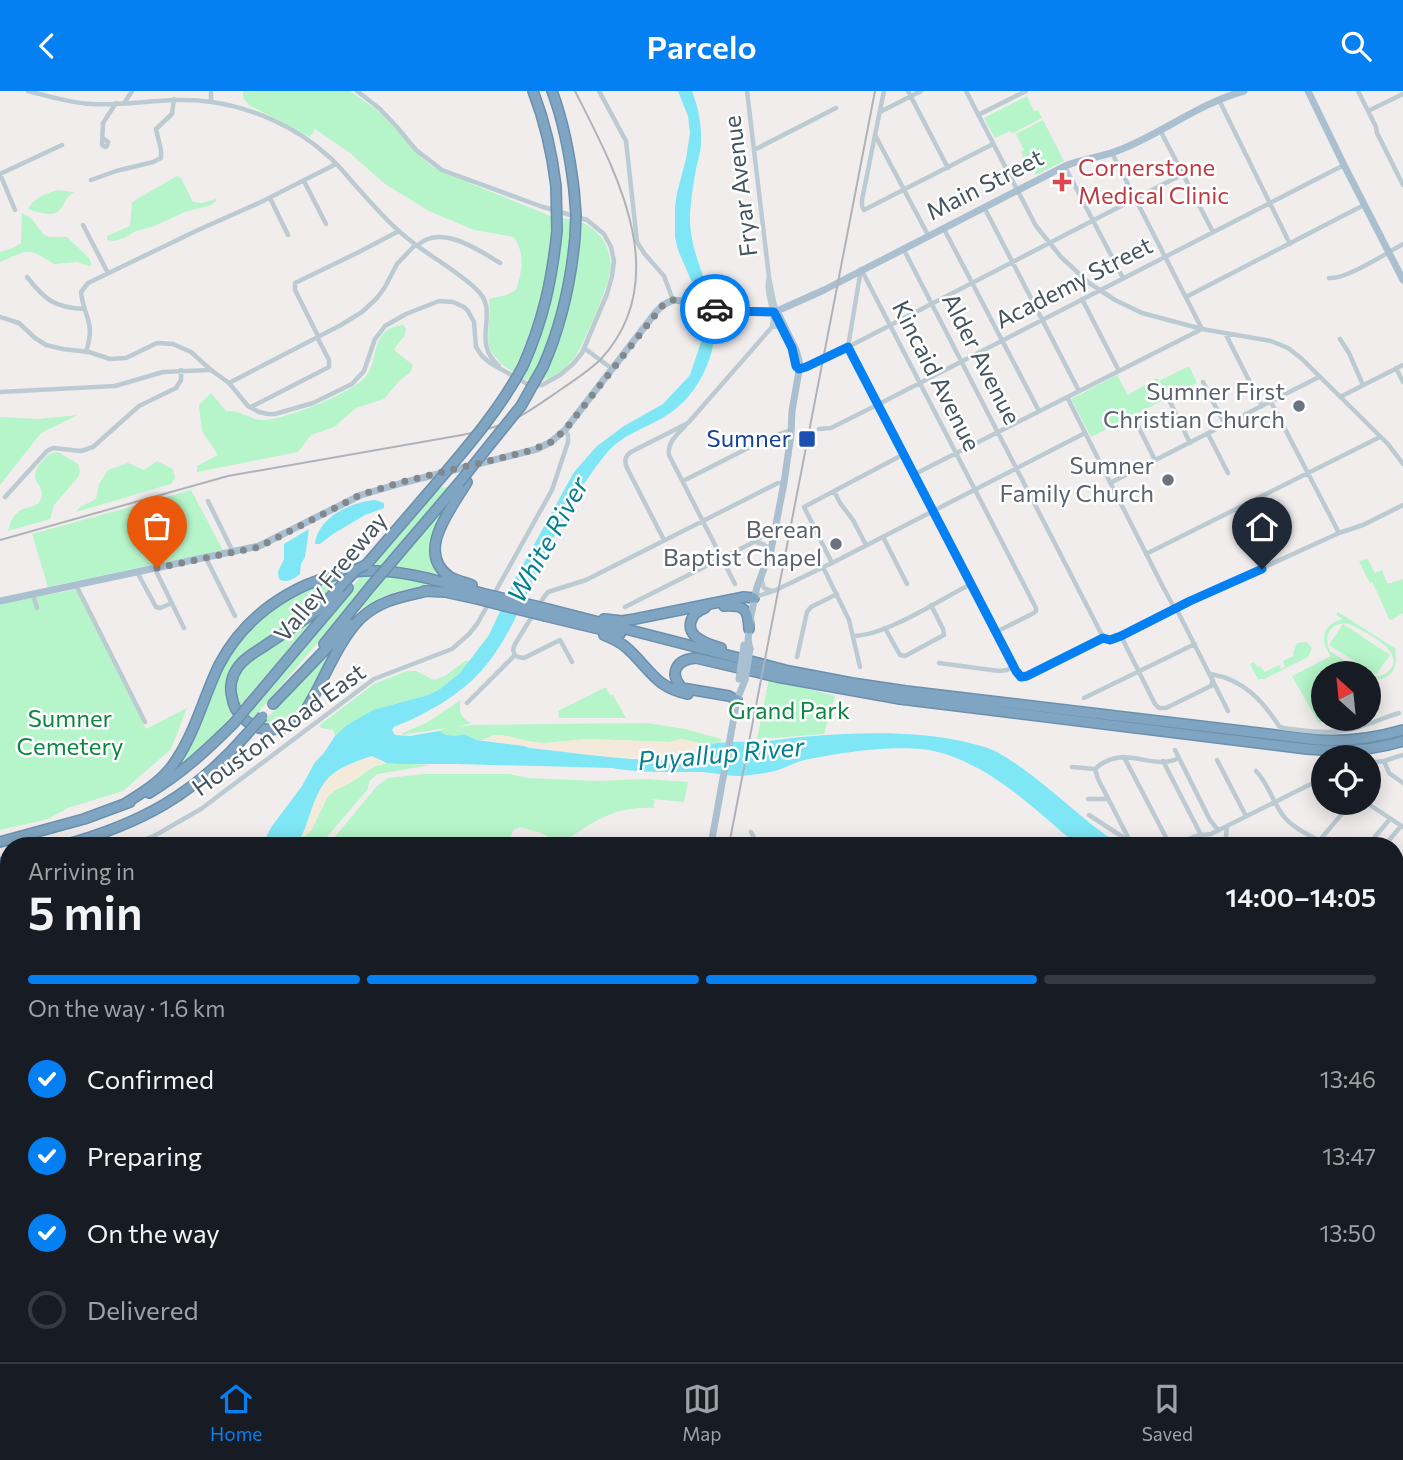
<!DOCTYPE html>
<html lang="en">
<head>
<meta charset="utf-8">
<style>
	body { margin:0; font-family:Commissioner,sans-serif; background:#20242c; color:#f1f3f6; height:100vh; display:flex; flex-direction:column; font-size:26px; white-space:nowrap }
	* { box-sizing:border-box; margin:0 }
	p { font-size:23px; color:#9ea1a6 }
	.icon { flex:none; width:38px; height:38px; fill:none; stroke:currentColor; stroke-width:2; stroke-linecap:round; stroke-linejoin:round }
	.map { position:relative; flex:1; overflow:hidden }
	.sheet { position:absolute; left:0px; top:746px; width:1404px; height:527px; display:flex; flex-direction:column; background:#171b24; border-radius:28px 28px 0 0; box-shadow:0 4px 18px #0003 }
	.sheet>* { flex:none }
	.needle { width:46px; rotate:333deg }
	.fabs { position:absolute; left:1311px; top:570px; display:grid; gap:14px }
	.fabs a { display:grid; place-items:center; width:70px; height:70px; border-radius:50%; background:#171b24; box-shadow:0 4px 18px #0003; font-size:35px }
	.pin { position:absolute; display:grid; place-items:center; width:60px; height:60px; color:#fff; margin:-72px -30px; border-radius:50% 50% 50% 0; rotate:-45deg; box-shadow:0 0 7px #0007 }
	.pin .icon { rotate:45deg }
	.courier { position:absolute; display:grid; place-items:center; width:70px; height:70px; margin:-35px; border:5px solid #0580f3; border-radius:50%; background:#fff; color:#222; box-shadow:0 2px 9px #0007 }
	.overview em { font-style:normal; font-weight:600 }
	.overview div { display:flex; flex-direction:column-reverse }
	.overview { display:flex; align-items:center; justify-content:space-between; height:119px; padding:0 28px }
	h1 { font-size:46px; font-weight:600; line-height:52px }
	.bar { display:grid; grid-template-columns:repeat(4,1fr); gap:10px 7px; align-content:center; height:84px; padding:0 28px }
	.bar i { height:9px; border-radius:5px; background:#363941 }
	.bar .selected { background:#0580f3 }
	.bar p { grid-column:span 4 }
	ol { padding:0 28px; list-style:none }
	li { display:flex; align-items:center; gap:21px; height:77px }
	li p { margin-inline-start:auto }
	li .icon { padding:7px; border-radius:50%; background:#0580f3; color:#fff; stroke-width:4 }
	li:last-child { color:#9ea1a6 }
	li i { width:38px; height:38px; border:4px solid #363941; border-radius:50% }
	header { display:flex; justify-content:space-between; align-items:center; height:91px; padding:0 28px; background:#0580f3; color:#fff; font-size:32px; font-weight:600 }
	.tabs { display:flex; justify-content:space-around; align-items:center; height:98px; border-top:2px solid #363941; background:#171b24; font-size:19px; color:#9ea1a6 }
	.tabs a { display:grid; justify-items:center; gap:4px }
	.tabs .selected { color:#0580f3 }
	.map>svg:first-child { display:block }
</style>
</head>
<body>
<header><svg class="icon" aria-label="back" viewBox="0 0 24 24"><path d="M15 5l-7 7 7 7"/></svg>Parcelo<svg class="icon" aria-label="search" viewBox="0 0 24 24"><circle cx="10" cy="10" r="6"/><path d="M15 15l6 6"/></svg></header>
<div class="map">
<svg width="1403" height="1271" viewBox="0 0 1403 1271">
	<rect width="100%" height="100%" fill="#f1eded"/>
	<path fill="#b6f4c9" d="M243 0H350L381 22 421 66 433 76 479 96 553 126C552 139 552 152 550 165 545 205 530 244 513 281 475 255 493 246 489 208L506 204 516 199C522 178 526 166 514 146L474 139 429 120 385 93 350 62 315 38 310 46 249 14 243 7Z
		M1027 5 1034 20 1038 19 1042 27 1015 41 1011 42 1010 40 995 47 984 27Z
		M1043 29 1064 70 1036 84 1027 66 1024 67 1021 61 1024 59 1016 43Z
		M177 85 181 87 193 111 202 112 216 108V110L211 114 185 121 154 135 134 141 124 147 115 150 107 149V145L130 135 132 111Z
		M58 99 74 101C63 108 65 114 59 120 52 126 36 121 28 118 33 107 47 102 58 99Z
		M22 122 32 128 43 143 49 146H67L89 167 92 174 89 175 77 171 54 173C26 156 31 158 0 171V161L15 156 21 152Z
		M560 127 570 128C572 184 556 241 530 290L520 286 527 272Z
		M578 130C594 136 606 147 609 164 611 169 611 175 610 180 608 196 584 253 575 266 567 277 553 288 539 290 568 237 578 190 578 130Z
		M403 234 406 237 405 244 394 258 395 260 413 274 410 282 400 289 384 308 356 317 334 336 311 344 298 361 197 381V375L218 364 202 340 199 314 211 302 226 320C231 320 237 320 242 323 249 325 255 329 263 329 284 329 356 301 367 284 380 264 370 238 403 234Z
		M1189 275 1197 292 1091 346 1071 308 1117 284 1128 304 1157 287 1159 290Z
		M78 324 41 342 0 394V326L38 328Z
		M58 361 78 373 80 380 79 385 54 414 50 428 8 440C10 433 12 426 18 421 25 415 37 418 41 408 47 392 23 391 44 368 48 363 51 362 58 361Z
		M157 370 173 378 175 387 171 393 76 421 80 416 96 408 99 393 108 379 128 372 144 379Z
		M452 395 383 475H370L434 398Z
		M460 395C448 418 419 449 435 476 438 482 445 486 451 490L393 475Z
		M191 399 223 459 48 496 32 443Z
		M1367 467 1375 482 1382 479 1387 492H1390L1403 488V522L1391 529 1389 528C1383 515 1378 502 1372 491L1370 492 1359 471Z
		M376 483 251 630 243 623 362 484Z
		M385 485 405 487 447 496C408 494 381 501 351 526Z
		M346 486 317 515 239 568 229 584 234 622 197 662 166 686 219 581 244 542 275 514 312 495Z
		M77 498 117 576 146 638 187 617 171 658 123 700 68 717 48 728 0 739V513Z
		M324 516 239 616 236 611 234 592 243 573Z
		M1338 521 1396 558C1395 562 1396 566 1396 570 1395 585 1381 591 1369 588V585C1386 589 1402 573 1388 558 1381 549 1360 538 1349 533 1332 530 1322 544 1330 560L1365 583H1323V628H1327L1320 632 1318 631 1292 585 1331 565C1319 549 1322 533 1343 528L1336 524Z
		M1343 533 1390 564 1376 584 1329 554Z
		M346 541 301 621 282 635 261 634Z
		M1307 551 1312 557 1308 566 1264 588H1258L1250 573 1254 571 1257 576 1260 575 1265 581 1279 574 1281 578 1285 576 1283 570 1294 565 1293 562 1297 552Z
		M465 570H470L460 582 440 598 428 604 373 619 347 634 335 645 333 639 321 637 320 634 374 593 407 580H416L434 589 445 585Z
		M769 587 835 605 824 643 757 648Z
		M604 597H606L610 604H613L626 627H559L558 620Z
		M461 609C458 620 461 628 472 632L458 636 472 634 647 632 685 638 721 648 720 653 708 654 682 648 669 651 588 648 545 652 532 651 501 644H494L483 649H476L464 643 455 645 446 644 439 640 446 637 402 644 403 642 426 632Z
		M387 672 431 674 377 683 369 691 368 698 320 754H297L301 748 311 740 328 705 337 698 347 694 375 675Z
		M423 683H509L528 687 597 690 644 688 688 691 684 711 651 708 655 710 653 715 655 717C612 715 596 730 561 752L541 742 520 736 513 739 511 745 516 754H493L489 748 468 754H328L377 695 388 687Z
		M3 989 9 992V1070L0 1077V1023L2 1022 1 1004Z"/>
	<path fill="#f4eadc" d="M494 644H501L532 651 545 652 588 648 669 651 682 648 708 654 700 656V664L692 668 674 669 592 665 483 649Z
		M373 665 387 672 375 675 347 694 337 698 328 705 311 740 301 748C313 720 315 688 346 674 354 670 364 668 373 665Z"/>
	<path fill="#7ee6f5" d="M678 0H692C698 16 702 34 701 52 701 60 698 69 696 78 693 95 690 113 690 130 691 176 725 212 712 259 705 287 688 312 664 326 644 338 621 344 606 363 580 394 556 440 539 477 523 511 507 551 482 579 459 605 426 623 394 636L392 639 395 644 410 645 439 640 446 644 455 645 464 643 476 649 524 655 530 657C562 660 677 678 700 664V656C722 649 747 652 769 650 780 649 790 647 801 646 854 642 909 639 961 650 973 653 986 655 997 661 1040 685 1078 727 1120 754H1077C1036 719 995 678 942 662 907 651 841 661 805 669 795 671 785 677 775 680 767 682 758 683 749 684 734 687 717 682 702 681 672 681 641 682 612 677L456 673H399L387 672 372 665C334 678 323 683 310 723 306 734 303 744 297 754H262L272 735 302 695 315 671 324 662 335 645 347 634 373 619 428 604 440 598 460 582 489 544 514 490 574 381 597 355 624 335 663 313 690 284 702 248V227L694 196 678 159 675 146V116L677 102 686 68 690 42 688 25Z
		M375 409 384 412V417L365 424 333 443 320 453H315C318 426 351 411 375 409Z
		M309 438 305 466 301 473 300 483C295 488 285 493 279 488L278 481 284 468V453Z"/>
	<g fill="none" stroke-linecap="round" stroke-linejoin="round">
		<path stroke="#7ee6f5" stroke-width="2" d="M0 1224 4 1226 9 1232
			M31 1264 36 1271
			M752 1264 758 1271"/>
		<defs>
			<path id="highway" d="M533 0C545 31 552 62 556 95
				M552 0C564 32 570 65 574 99
				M523 275C543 230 552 189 557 140
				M543 276C561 235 571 191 575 146
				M467 391C452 417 414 461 450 486 457 490 464 491 472 494
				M395 467 459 392
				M366 474 428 402
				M339 497C330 506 322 516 312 523 296 535 279 545 263 556 254 562 244 567 238 576 232 584 229 596 232 606 233 615 238 623 245 629 260 642 284 642 298 628 306 621 311 610 316 601 328 578 342 546 360 528 380 509 402 506 428 500
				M424 500 445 501 477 508
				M724 515C745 514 748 518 749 538
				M705 517C690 522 684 539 699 548 706 553 714 555 721 557
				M548 518 789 580 852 592 906 600 1318 649C1348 651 1375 647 1403 639
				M545 525 620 543
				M604 528 622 530 635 528 744 506 754 507
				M604 544C613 548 621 551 628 558 650 578 656 597 688 603
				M324 553 371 495
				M737 609 729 605 682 597C668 582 677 568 696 567L777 586 900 608 1307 658C1339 661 1372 660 1403 650
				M273 613 350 533
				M249 614 348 497
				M149 702C181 683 207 659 234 632
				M126 712C142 702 160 691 172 675 194 646 203 607 219 574 250 515 315 477 382 480 415 482 448 493 481 502
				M0 751 84 728 130 711
				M64 754C140 733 194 704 246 644
				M0 772 9 770"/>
		</defs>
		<use href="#highway" stroke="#6b90ae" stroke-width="12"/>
		<path stroke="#bccad2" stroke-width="4.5" d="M28 0C49 5 69 12 91 13 131 15 171 5 212 11 253 17 296 36 327 64 338 73 346 84 356 95 370 111 384 127 400 141 423 162 454 177 476 198 502 221 469 249 499 275
			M211 0V11
			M599 0 626 50 637 151 644 162 664 185 673 209
			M747 0 769 186 774 211 777 220
			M884 0 875 44 928 144
			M908 0 948 77
			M966 0 1036 135 1061 166 1089 192 1115 209 1142 222 1202 238 1271 250 1288 257 1301 267 1388 353 1403 373
			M1358 0 1376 36 1377 42 1403 94
			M1219 9 1290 153
			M125 11 132 0
			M1368 20 1403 3
			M880 21 921 0
			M978 24 1026 0
			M1160 39 1213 141
			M875 44 862 109V115L864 119 993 53
			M103 47 108 51 107 55 105 56 102 54 103 32 116 12
			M754 59 836 17
			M1065 76 1123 187
			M91 89 116 80 153 71 161 67V59L156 38 172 23 174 8
			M304 90 326 133
			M270 107 288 144
			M984 116 1079 300
			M15 119 0 83 62 54
			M83 134 108 182
			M944 138 1039 320
			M417 155C440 132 479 159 500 172
			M903 157 1103 546
			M861 178 848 256 853 264 1016 580 1021 586 1027 585 1103 546 1111 549 1121 545 1190 510 1339 442 1363 434 1403 414
			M861 178 1036 517V520L1034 522 996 541
			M27 186C45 209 55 217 85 218
			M769 186C764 203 776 217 772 235
			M1329 187C1345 189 1387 162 1403 153
			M1186 206 1364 114
			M1082 208 1119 280
			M0 226 19 232 35 247 46 254 63 258 89 261 110 268 126 267 157 252 173 253 191 261 211 279 229 292 248 315 259 321 268 323H275L313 312 352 293 364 280 375 248 385 235 406 223 439 210 453 211 464 216 468 220 474 231 476 256 482 265 490 272 531 295 542 294 560 284 573 273 582 262 607 203 612 185 614 170 611 156 604 143 587 129 540 115 442 79 416 59 397 36 380 18 357 0
			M1225 242 1262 315
			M318 245 295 199V192L357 162 399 140
			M1340 248 1349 262 1363 294
			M584 257 611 277
			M86 261C96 230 84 228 81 201L88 192 198 139 259 112 336 73
			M800 277 806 276 848 256 1183 83
			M1396 277 1403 291
			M1203 291 1225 334
			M229 292 341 234 362 221 377 207 385 196 397 173 415 154
			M0 301 115 295 163 281 210 279
			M1067 306 1163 496 1175 518 1178 521 1228 620
			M1340 306 1403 274
			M1169 309 1190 352
			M1271 311 1339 442
			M251 316 329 276V269L317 246
			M1134 327 1155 369
			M685 335C677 344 667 351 669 364L735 493
			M819 338 831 337 879 313 1344 74
			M1208 343 1228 382
			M915 383 1202 238 1112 62
			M683 390 770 346 792 339
			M1110 392 1319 286
			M834 400 840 412 853 429 866 454
			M5 406 47 360 53 357 81 360 93 356 139 315 176 297 181 289V279
			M208 410 233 461
			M883 446 907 493
			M664 449 627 377C624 369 625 365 631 361L688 332 772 236 781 235
			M755 451 763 453 771 459
			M1146 463 1380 346
			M206 467 235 525
			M832 472 804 416 904 363
			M823 476 849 529 860 576
			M157 478 156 480 184 537
			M137 481 156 516 160 517 172 512
			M761 487 764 497 772 500
			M76 494 145 631
			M33 504 37 517
			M493 505 552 399 568 351V344L565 340
			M755 506 776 499 832 472 1085 342
			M625 516 750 453 763 445 773 444
			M885 537 900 564 905 565 944 544 943 538 931 514
			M853 545C886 545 941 508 971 493
			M1121 545 1155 613 1159 617H1166L1211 595 1213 589
			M515 564 513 559 515 553 544 506 548 501 586 489 778 392H784
			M515 564 518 566 524 567 560 549 572 571
			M797 566 807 521 811 516 837 503
			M939 572 999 580 1007 579 1014 576
			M1211 583C1244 589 1262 609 1279 635L1283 637C1307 640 1332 644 1356 637 1371 633 1385 626 1399 622
			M1084 607 1195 553
			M467 612 515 564
			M1175 659 1210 729 1218 739
			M1124 666 1170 754
			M1217 669 1246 725
			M1163 670 1201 744
			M1384 670 1389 682 1403 692
			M1368 672 1384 670 1403 664
			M1072 676 1095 678
			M1095 678C1124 651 1151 681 1179 667
			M1095 678 1098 688 1131 752
			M1256 680C1269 693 1273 713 1285 727 1296 739 1313 746 1327 754
			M1088 708H1108
			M1367 712 1403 736
			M1089 724 1135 754
			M751 741 758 754
			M1319 750 1351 712
			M129 754 154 745 201 718 374 588 452 558 469 543 477 533 489 512
			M1172 754 1196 745 1211 743 1323 687
			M1223 754 1226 745 1227 735
			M1368 754 1390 728
			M1385 754 1401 735
			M0 791 9 789
			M1395 794 1403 799
			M1395 820 1403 803
			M1395 835H1403
			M0 876 9 871
			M1395 1068 1403 1084
			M1395 1113 1403 1108
			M87 1264 91 1271
			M202 1264 206 1271
			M409 1264 413 1271
			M495 1271 508 1264
			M1028 1271 1033 1264"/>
		<path stroke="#aac0d0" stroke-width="7" d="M1308 0 1344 74 1403 189
			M0 510 259 455 361 404 402 392 537 358 551 351 565 339 656 221 663 214 673 209 682 210 726 220H777L824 199 1065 75C1084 67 1104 66 1122 58 1164 41 1200 12 1244 0
			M750 558 748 549 751 524 757 496 771 459 784 392 791 343 792 320 800 274 796 259 777 220
			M711 754 737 609 745 589
			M775 1264 781 1271
			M149 1271 163 1264"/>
		<use href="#highway" stroke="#7fa5c2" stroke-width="9"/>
		<path stroke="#afb3b9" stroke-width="2" d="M0 449 228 385 462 344C479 340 497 337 513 329 531 320 547 308 563 297 576 288 590 279 601 268 675 187 616 81 575 0
			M729 754 875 0
			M1395 1197 1403 1196
			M581 1271 587 1264
			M1061 1271 1095 1264"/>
		<defs>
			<path id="highway-bridge" d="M556 95 557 140
				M574 99 576 124 575 146
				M459 392 521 315 543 276
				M428 402C462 362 498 322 523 275
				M371 495 395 467
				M339 497 357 478 366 474
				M481 502 548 518
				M477 508 545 525
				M234 632 249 614
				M246 644 263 625"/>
		</defs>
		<use href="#highway-bridge" stroke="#6b90ae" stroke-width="12" stroke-linecap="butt"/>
		<path stroke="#aac0d0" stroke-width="7" d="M739 588 744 554
			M745 589 750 558"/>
		<use href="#highway-bridge" stroke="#7fa5c2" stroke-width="9"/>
	</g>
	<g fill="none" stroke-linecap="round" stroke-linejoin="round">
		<path stroke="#81898f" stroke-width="7" stroke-dasharray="0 12.6" d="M157 477 259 456 360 404 402 391 529 360 551 351 565 339 663 214 673 209H678L715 218"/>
		<path stroke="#0580f3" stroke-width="9" d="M715 218 726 220 774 221 792 257 796 275 799 278 806 276 848 256 849 258 1016 580 1021 586 1027 585 1103 547 1110 549 1121 545 1190 510 1262 478"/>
	</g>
	<path fill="#e0444e" stroke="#fff" stroke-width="2.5" d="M1058.5 80.5h7v7h7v7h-7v7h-7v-7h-7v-7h7z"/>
	<g fill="#6b7280" stroke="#fff" stroke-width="2.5">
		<circle cx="1299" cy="315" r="7"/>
		<circle cx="1168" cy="389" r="7"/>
		<circle cx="836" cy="453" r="7"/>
	</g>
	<rect fill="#1a4fb4" stroke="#fff" stroke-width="2.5" x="798" y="339" width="18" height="18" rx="3.5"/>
	<g text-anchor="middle" stroke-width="5" stroke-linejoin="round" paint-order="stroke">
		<g font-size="24" fill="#be3a42" stroke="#fff" text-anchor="start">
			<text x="1078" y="85">Cornerstone<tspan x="1078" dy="28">Medical Clinic</tspan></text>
		</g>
		<g font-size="24" fill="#44535d" stroke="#fff">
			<text transform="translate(985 94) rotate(-27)" y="8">Main Street</text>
			<text transform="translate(741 95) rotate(-97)" y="8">Fryar Avenue</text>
			<text transform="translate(1074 192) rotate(-27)" y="8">Academy Street</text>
			<text transform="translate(981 268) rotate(63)" y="8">Alder Avenue</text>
			<text transform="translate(936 285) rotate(63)" y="8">Kincaid Avenue</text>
			<text transform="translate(331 486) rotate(-50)" y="8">Valley Freeway</text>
			<text transform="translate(279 639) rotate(-36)" y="8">Houston Road East</text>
		</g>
		<g font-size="24" fill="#5b616d" stroke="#fff" text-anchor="end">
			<text x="1285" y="309">Sumner First<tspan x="1285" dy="28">Christian Church</tspan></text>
			<text x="1154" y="383">Sumner<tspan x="1154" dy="28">Family Church</tspan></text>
			<text x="822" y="447">Berean<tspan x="822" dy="28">Baptist Chapel</tspan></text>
		</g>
		<g font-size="24" fill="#164399" stroke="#fff" text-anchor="end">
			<text x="791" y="356">Sumner</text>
		</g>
		<g font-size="24" fill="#0c8640" stroke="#fff">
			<text x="789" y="628">Grand Park</text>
			<text x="70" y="636">Sumner<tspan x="70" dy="28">Cemetery</tspan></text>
		</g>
		<g font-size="26" font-style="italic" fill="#038093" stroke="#fff">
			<text transform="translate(548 449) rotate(-61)" y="9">White River</text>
			<text transform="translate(721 663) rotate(-5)" y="9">Puyallup River</text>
		</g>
	</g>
</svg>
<div class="fabs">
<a><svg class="needle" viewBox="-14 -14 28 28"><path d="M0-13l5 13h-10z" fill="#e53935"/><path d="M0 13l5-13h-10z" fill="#9ea1a6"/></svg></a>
<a><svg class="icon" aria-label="locate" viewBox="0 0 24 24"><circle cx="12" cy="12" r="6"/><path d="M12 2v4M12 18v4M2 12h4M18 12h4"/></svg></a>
</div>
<div class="pin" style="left:157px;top:477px;background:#ea580c"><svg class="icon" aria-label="bag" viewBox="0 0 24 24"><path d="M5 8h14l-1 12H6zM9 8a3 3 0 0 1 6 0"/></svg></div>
<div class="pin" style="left:1262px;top:478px;background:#1f2937"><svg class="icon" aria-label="home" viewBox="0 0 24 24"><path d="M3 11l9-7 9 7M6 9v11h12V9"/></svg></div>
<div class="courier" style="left:715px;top:218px"><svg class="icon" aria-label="car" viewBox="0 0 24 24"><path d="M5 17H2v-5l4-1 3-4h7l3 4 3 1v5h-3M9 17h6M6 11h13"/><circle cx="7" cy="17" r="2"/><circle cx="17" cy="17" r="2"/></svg></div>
<section class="sheet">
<div class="overview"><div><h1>5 min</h1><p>Arriving in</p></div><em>14:00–14:05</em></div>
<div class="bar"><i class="selected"></i><i class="selected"></i><i class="selected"></i><i></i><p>On the way · 1.6 km</p></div>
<ol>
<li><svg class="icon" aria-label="check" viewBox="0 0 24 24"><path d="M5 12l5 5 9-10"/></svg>Confirmed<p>13:46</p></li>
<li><svg class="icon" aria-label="check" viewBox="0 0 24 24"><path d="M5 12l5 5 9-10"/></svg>Preparing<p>13:47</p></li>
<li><svg class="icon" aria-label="check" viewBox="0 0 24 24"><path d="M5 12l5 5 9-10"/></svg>On the way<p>13:50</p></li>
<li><i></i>Delivered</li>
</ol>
</section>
</div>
<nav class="tabs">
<a class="selected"><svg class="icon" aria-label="home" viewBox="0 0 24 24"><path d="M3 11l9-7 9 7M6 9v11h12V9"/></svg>Home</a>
<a><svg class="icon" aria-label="map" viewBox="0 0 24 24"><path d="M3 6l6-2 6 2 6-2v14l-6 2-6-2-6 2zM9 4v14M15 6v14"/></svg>Map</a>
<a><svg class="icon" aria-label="saved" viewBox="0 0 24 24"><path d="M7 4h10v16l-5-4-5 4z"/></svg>Saved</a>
</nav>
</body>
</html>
